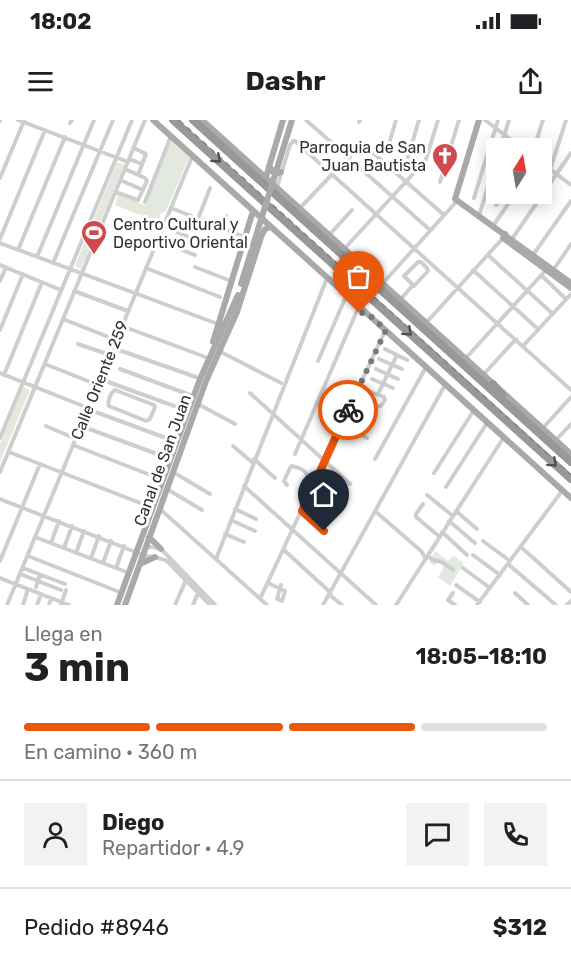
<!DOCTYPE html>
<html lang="es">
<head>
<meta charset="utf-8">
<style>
	body { margin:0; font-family:Rubik,sans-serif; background:#f2f2f2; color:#202124; height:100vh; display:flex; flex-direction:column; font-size:22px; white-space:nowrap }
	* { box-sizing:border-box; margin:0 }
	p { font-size:20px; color:#757577 }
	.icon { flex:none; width:33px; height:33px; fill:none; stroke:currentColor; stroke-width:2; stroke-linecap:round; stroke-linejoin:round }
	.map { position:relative; height:485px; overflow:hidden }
	.side { display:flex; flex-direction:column; background:#fff; flex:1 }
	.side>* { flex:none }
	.needle { width:39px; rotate:11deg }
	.controls { position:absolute; left:486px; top:18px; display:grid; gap:12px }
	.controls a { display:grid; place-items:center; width:66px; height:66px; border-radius:0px; background:#fff; box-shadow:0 3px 15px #0003; font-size:30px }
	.pin { position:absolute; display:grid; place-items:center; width:51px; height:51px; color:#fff; margin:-62px -26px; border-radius:50% 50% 50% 0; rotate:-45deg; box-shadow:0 0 6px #0007 }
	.pin .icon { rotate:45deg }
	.courier { position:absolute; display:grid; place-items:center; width:60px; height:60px; margin:-30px; border:4px solid #ea580c; border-radius:50%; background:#fff; color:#222; box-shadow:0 2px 8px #0007 }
	.head em { font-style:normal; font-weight:700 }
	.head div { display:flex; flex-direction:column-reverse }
	.head { display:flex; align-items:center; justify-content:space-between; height:102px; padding:0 24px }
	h1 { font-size:39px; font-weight:700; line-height:45px }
	.bar { display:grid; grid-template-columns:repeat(4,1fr); gap:9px 6px; align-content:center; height:72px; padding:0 24px }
	.bar i { height:8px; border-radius:4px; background:#e0e0e0 }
	.bar .active { background:#ea580c }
	.bar p { grid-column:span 4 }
	.line { display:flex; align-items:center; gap:15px; padding:0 24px; border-top:2px solid #e0e0e0 }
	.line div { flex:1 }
	.round { display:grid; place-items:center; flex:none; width:63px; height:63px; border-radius:0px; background:#f2f2f2 }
	.status { display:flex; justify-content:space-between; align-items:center; height:42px; padding:0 30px; background:#fff; direction:ltr }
	.status svg { height:16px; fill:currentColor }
	header { display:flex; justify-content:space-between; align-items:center; height:78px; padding:0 24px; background:#fff; font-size:27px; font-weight:700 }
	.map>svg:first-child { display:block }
</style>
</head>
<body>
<div class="status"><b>18:02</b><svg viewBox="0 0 49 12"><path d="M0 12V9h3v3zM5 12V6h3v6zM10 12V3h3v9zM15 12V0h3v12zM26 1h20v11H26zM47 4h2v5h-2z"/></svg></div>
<header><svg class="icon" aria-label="menu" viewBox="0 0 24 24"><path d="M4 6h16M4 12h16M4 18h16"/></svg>Dashr<svg class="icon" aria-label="share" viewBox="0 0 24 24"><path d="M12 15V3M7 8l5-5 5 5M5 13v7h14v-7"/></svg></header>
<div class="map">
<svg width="571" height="485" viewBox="0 0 571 485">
	<rect width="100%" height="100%" fill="#fff"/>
	<path fill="#e3e9de" d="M170 20 189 37 166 91 161 93 160 97 162 100 161 103 115 85 118 75 145 85Z
		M117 42 124 45 81 149 75 146Z
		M23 267 30 270 0 342V324Z
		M435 431 448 441 454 436 464 443 450 466 438 457 444 447 438 442 434 446 429 441Z"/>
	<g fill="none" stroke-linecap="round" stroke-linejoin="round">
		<path stroke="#cecece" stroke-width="4" d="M18 0 128 42
			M306 0 430 110
			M485 0 522 28
			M0 1V0
			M359 2 360 0
			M70 3 72 0
			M389 24 396 0
			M134 28 146 34 138 55
			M500 28 509 0
			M534 28 543 0
			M408 37 419 0
			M129 39 142 44
			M542 43 571 65
			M423 49 438 0
			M550 50 566 0
			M0 58 24 1
			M120 60 143 70
			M440 62 459 0
			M277 67 290 25 293 21H295L571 270
			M115 72 138 80 147 61 145 58 125 49
			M474 78 498 0
			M145 82 171 16
			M496 85 504 74
			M171 88 242 116
			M300 88 362 23 444 95
			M479 96 496 40
			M198 99 210 68
			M163 106 200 122
			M493 106 515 74
			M221 108 226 96
			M330 114 352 90
			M0 119 45 10
			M512 119 571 33
			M157 120 195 135
			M0 123 218 204
			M345 128 413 54
			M18 130 65 17
			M488 135 553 194
			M533 135 571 81
			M37 137 94 0
			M418 142H421L427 148 428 151 414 166 404 156Z
			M53 143 113 0
			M0 145 61 170
			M195 147 231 161
			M146 148 220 177
			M473 150 538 209
			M541 155 566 179
			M0 161 6 147
			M383 163 457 81
			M74 171 128 191
			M401 179 413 165
			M63 199 116 220
			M426 203 503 118
			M122 206 208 238
			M0 210 23 154
			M78 224 110 235
			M523 226 571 174
			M113 228 196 257
			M385 229 407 240
			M219 231 281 263
			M379 239 402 249
			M465 239 546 150 554 149 571 124
			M318 241 347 174
			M45 244 98 265
			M120 249 193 276
			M376 249 398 259
			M0 253 88 288 90 290 177 322
			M484 254 516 219
			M4 255 42 162
			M100 259 188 291
			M372 259 393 268
			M115 270 154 285 155 287 150 299 146 301 109 286C107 282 111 272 115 270Z
			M368 271 384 277 385 280 381 286H377L364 280V275Z
			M250 273 350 364
			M378 274 397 235
			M198 284 235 304
			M46 306 76 319
			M81 306 171 339
			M543 308 571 277
			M349 309 367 318
			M360 315 373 285
			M0 318 132 0
			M556 320 571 304
			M73 325 158 358
			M233 326 253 343
			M9 332 148 386
			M295 334 359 186
			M254 339 275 358
			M375 339 426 247
			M0 352 145 0
			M173 352 210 374
			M434 353 474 290
			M318 354 338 373
			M287 365 284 361 290 348 292 346C301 348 308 351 309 361L314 363
			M244 366 376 485
			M446 367 487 303
			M167 369 202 390
			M310 374 333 394
			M427 375 453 396
			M0 379 143 435 162 439 167 441 210 485
			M423 384 416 394V397L440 417
			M160 389 267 485
			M235 389 256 399
			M301 391 325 411
			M375 391 421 431 426 439
			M456 391 477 409
			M231 400 255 411
			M449 401 475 423
			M442 412 467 435
			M225 414 244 422
			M35 417 129 453
			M483 421 510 441
			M51 423 59 401
			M146 427H153L161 429 215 485
			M521 427 571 472
			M64 428 72 406
			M284 430 330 472 331 476 342 485
			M76 433 84 411
			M473 435 500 455
			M28 436 122 473
			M428 436 433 440 442 442 453 450
			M91 438 99 416
			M216 439 327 158
			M0 441 40 344
			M103 443 111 421
			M508 444 556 485
			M23 448 65 464
			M116 448 124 426
			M463 448 490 468
			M20 454 61 470
			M0 458 69 485
			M268 463 285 471 282 481 277 479 281 465
			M456 465 480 482
			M36 467 40 455
			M453 473 448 480 455 485
			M515 473 528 485
			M260 479 385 211
			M7 485 192 37
			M23 485 28 469
			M37 485 41 474
			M49 485 51 478
			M61 485 66 470
			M175 485 186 460
			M193 485 198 473
			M323 485 445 265
			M396 485 504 317
			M477 485 562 371
			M567 485 571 481"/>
		<path stroke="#a9a9a9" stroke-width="6" d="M153 0 571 378
			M202 0 571 334
			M479 0 455 79 571 163
			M269 46 273 52 277 53 281 52
			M266 57 283 0
			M505 114 503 118 571 168
			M213 222 253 91
			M149 417 161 429
			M140 444 155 437
			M117 485 200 259 238 175
			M125 485 206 261 237 192 261 117 265 109 271 107"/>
		<path stroke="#989898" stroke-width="8" d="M173 0 571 359
			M193 0 571 342
			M493 264 502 275"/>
		<path stroke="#868686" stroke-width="1.5" stroke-dasharray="6 4.5" stroke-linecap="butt" d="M179 0 571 355"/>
		<path stroke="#a9a9a9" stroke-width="6" d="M241 164 292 0"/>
	</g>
	<defs><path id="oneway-chevron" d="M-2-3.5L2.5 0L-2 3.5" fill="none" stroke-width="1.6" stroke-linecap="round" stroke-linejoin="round" transform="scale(1.5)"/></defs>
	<g stroke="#505050">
		<use href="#oneway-chevron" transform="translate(217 39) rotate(42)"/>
		<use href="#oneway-chevron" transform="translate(408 212) rotate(42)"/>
		<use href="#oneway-chevron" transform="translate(553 343) rotate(42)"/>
	</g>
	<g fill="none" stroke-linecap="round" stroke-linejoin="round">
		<path stroke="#797979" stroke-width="6" stroke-dasharray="0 10.8" d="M348 290 386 210 367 193H359"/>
		<path stroke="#ea580c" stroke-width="8" d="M324 411 302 391 348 290"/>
	</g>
	<defs>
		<symbol id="church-pin" viewBox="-11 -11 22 30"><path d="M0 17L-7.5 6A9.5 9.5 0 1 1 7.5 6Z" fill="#d2494d" stroke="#fff"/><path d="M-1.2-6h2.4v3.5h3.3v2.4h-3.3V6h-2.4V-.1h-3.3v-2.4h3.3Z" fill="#fff"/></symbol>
		<symbol id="stadium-pin" viewBox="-11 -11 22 30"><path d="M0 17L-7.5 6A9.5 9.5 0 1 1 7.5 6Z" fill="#d2494d" stroke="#fff"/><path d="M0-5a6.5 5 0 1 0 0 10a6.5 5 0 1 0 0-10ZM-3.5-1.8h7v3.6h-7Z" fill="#fff"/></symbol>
	</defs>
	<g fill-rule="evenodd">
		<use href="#church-pin" x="430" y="21" width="30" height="40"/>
		<use href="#stadium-pin" x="79" y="98" width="30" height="40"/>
	</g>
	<g text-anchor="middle" stroke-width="6" stroke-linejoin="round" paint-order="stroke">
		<g font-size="16" fill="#313131" stroke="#fff" text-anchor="end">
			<text x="426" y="33">Parroquia de San<tspan x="426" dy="18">Juan Bautista</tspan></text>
			<text x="113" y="110" text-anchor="start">Centro Cultural y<tspan x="113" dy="18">Deportivo Oriental</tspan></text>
		</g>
		<g font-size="16" fill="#313131" stroke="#fff">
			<text transform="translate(99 260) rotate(-68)" y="6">Calle Oriente 259</text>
			<text transform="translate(162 340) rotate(-70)" y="6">Canal de San Juan</text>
		</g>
	</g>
</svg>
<div class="controls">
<a><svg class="needle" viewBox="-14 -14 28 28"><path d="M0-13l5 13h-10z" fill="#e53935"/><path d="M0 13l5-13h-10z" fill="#757577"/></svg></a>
</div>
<div class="pin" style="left:359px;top:193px;background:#ea580c"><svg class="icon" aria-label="bag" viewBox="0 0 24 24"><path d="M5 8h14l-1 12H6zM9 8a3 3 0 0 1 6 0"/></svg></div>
<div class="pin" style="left:324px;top:411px;background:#1f2937"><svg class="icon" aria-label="home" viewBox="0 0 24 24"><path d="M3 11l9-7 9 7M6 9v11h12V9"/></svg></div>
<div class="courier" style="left:348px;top:290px"><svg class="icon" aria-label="bike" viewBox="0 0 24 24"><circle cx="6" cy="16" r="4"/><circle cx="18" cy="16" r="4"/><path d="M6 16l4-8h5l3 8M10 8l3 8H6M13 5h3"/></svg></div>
</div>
<section class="side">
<div class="head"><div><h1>3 min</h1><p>Llega en</p></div><em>18:05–18:10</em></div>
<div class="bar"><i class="active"></i><i class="active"></i><i class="active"></i><i></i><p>En camino · 360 m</p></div>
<div class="line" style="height:108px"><a class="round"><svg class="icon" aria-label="person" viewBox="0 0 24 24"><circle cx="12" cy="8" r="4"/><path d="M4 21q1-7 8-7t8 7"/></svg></a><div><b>Diego</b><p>Repartidor · 4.9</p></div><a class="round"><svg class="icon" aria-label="chat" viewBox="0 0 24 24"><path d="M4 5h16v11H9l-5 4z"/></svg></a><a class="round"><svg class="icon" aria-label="phone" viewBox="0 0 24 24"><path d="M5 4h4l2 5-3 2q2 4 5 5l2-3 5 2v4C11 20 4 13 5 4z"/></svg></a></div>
<div class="line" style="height:78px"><div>Pedido #8946</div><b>$312</b></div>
</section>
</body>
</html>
